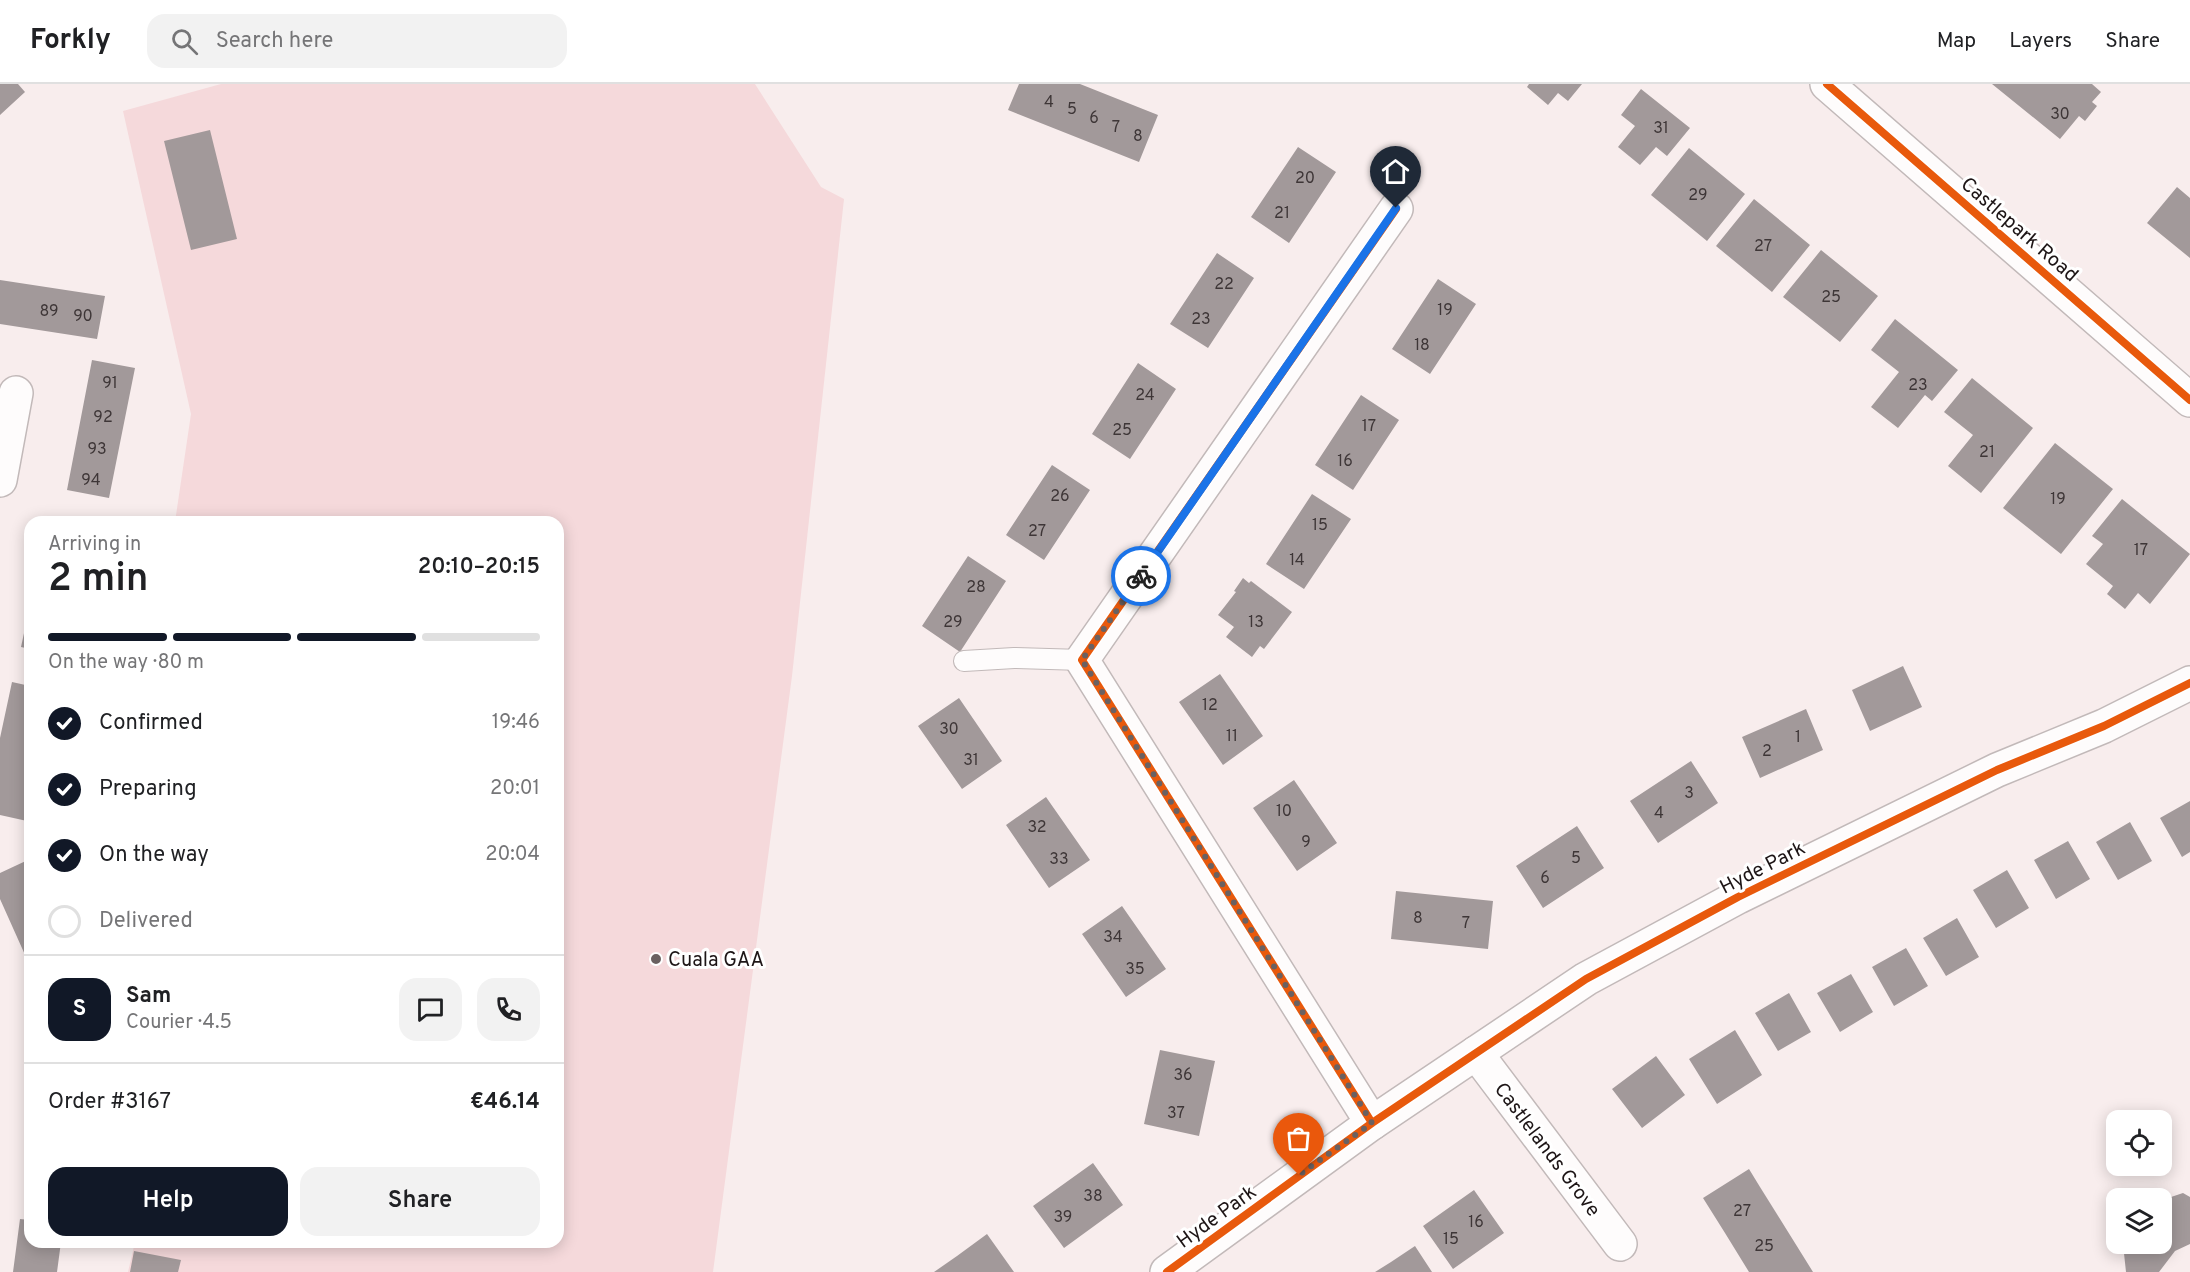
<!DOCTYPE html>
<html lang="en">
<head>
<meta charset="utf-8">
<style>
	body { margin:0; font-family:Overpass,sans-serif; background:#f2f2f2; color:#202124; height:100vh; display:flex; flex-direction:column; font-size:22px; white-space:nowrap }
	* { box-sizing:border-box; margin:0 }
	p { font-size:20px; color:#757577 }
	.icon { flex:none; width:33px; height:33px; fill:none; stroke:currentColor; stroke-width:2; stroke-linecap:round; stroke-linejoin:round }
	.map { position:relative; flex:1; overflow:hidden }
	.sheet { position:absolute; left:24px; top:432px; width:540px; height:732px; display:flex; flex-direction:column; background:#fff; border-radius:18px; box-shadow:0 3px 15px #0003 }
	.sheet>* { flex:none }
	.controls { position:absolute; left:2106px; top:1026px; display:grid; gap:12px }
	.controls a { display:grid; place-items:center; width:66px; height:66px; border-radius:12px; background:#fff; box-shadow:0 3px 15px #0003; font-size:30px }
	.pin { position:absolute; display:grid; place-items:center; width:51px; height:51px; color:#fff; margin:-62px -26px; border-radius:50% 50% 50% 0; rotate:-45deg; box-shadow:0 0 6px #0007 }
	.pin .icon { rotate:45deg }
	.courier { position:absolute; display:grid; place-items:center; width:60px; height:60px; margin:-30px; border:4px solid #1a73e8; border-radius:50%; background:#fff; color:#222; box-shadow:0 2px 8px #0007 }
	.head em { font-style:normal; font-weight:600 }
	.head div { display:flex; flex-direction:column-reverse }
	.head { display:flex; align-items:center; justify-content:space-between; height:102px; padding:0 24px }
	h1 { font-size:39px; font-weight:600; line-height:45px }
	.bar { display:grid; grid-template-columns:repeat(4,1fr); gap:9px 6px; align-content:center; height:72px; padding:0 24px }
	.bar i { height:8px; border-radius:4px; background:#e0e0e0 }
	.bar .on { background:#111827 }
	.bar p { grid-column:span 4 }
	.line { display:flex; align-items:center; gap:15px; padding:0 24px; border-top:2px solid #e0e0e0 }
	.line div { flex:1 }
	.round { display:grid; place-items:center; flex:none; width:63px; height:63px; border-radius:18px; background:#f2f2f2 }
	ol { padding:0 24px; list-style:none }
	li { display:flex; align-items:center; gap:18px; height:66px }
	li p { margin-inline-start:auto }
	li .icon { padding:6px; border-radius:50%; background:#111827; color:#fff; stroke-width:4 }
	li:last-child { color:#757577 }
	li i { width:33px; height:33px; border:3px solid #e0e0e0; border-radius:50% }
	.button { display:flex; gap:12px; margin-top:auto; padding:12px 24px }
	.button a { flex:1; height:69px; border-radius:18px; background:#111827; color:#fff; font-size:24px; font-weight:600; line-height:69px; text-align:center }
	.button a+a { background:#f2f2f2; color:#202124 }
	header { display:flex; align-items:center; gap:36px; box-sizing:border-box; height:84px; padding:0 30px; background:#fff; border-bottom:2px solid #e0e0e0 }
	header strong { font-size:28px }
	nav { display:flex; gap:33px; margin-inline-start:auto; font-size:21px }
	.search { width:420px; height:54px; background:#f2f2f2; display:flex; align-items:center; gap:15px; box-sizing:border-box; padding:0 21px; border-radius:18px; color:#757577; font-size:22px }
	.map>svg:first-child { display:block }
</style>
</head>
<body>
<header>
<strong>Forkly</strong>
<div class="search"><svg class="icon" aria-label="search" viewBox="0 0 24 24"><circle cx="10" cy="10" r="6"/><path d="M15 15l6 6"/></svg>Search here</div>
<nav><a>Map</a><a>Layers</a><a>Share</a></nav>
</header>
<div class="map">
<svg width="2190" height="1188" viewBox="0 0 2190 1188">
	<rect width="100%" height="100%" fill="#f8eded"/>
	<path fill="#f5d9db" d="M221 0H755L821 103 844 115 792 592 713 1188H128L135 1158H558V438H175L191 330 123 27Z"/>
	<path fill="#a2999a" d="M0 0H18L25 8 0 31Z
		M1019 0H1080L1158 31 1139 78 1008 26Z
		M1529 0H1582L1568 17 1558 9 1548 21 1527 3Z
		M1992 0H2092L2101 8 2092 18 2097 22 2085 37 2079 32 2060 55Z
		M1641 5 1690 44 1667 72 1656 63 1640 81 1618 63 1635 42 1621 31Z
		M210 46 237 155 191 166 164 57Z
		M1298 63 1336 88 1289 159 1251 133Z
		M1689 64 1745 110 1707 157 1651 111Z
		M2177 103 2190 114V174L2147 139Z
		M1754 115 1810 161 1772 208 1716 162Z
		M1821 166 1878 212 1840 258 1783 213Z
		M1217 169 1254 194 1208 264 1170 240Z
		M1438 195 1476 220 1430 290 1392 265Z
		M0 196 105 212 97 255 0 240Z
		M1895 235 1958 286 1932 317 1925 311 1898 344 1871 323 1899 288 1871 266Z
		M92 276 135 284 109 414 67 406Z
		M1138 279 1176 305 1130 375 1092 350Z
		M1972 294 2033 344 1981 409 1948 382 1973 351 1944 328Z
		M1361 311 1399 336 1353 406 1315 381Z
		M2055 359 2113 405 2061 470 2003 424Z
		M1052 381 1090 406 1044 476 1006 451Z
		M1312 410 1351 435 1304 505 1266 480Z
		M2122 415 2190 470 2150 520 2138 509 2125 525 2107 510 2113 502 2086 480 2103 460 2092 452Z
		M968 472 1006 497 960 568 922 542Z
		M1243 494 1249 499 1251 497 1292 528 1264 565 1260 562 1252 573 1226 553 1234 543 1218 531 1236 508 1234 507Z
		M29 526H30V565L21 563Z
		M1903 582 1922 623 1870 647 1852 606Z
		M1220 590 1263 652 1223 681 1179 618Z
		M12 598 30 602V722L27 737 0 731V654Z
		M959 614 1002 677 962 705 918 642Z
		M1806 625 1823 666 1760 694 1742 653Z
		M1691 677 1718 719 1658 759 1630 717Z
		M1294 696 1337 759 1297 787 1253 724Z
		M1046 713 1090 776 1049 804 1006 741Z
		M2190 717V768L2182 773 2160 734Z
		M2130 738 2152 777 2118 796 2096 758Z
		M1577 742 1604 784 1543 824 1516 782Z
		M2068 757 2090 795 2056 815 2034 776Z
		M30 775V882L0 815V789Z
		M2007 786 2029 824 1996 844 1973 806Z
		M1396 807 1493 817 1488 865 1391 855Z
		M1122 822 1166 885 1126 913 1082 850Z
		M1957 834 1979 873 1946 892 1923 854Z
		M1906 864 1928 902 1894 922 1872 883Z
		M1851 890 1873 928 1840 948 1817 909Z
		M1789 909 1811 948 1778 967 1755 929Z
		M1735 946 1762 991 1717 1020 1689 975Z
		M1160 966 1215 977 1199 1052 1144 1040Z
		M1656 972 1685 1011 1642 1044 1612 1005Z
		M29 1077H30V1113L24 1112Z
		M1093 1079 1123 1121 1064 1164 1033 1122Z
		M1749 1085 1760 1103 1813 1188H1749L1725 1149 1703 1114Z
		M1474 1106 1504 1149 1453 1185 1423 1142Z
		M2183 1109 2190 1113V1160L2175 1167 2159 1188H2126L2123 1160H2162V1116Z
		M20 1135 30 1136V1158H61L57 1188H13Z
		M987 1150 1014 1188H934L957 1172Z
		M1415 1162 1432 1188H1375L1391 1178Z
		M134 1167 181 1176 178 1188H130Z"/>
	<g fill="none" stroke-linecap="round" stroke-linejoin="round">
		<defs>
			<path id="service" d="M964 577 1014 574 1082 576"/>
			<path id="minor" d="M0 396 16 309
				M1476 969 1620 1160
				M1372 1039 1082 576 1396 125"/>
			<path id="tertiary" d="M1827 0 2190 316
				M1167 1188 1372 1039 1586 895 1738 813 1997 686 2104 642 2190 599"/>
		</defs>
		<use href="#service" stroke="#c2b9b9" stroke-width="22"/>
		<use href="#minor" stroke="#c2b9b9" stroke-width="36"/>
		<use href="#tertiary" stroke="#c2b9b9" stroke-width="36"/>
		<use href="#service" stroke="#fefcfc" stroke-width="20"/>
		<use href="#minor" stroke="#fefcfc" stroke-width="33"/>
		<use href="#tertiary" stroke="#fefcfc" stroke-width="33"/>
		<defs>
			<path id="cycleway" d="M1827 0 2190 316
				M1372 1039 1082 576 1396 125
				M1167 1188 1372 1039 1586 895 1738 813 1997 686 2104 642 2190 599"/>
		</defs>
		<use href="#cycleway" stroke="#fff" stroke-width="11"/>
		<use href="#cycleway" stroke="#e8590c" stroke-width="8"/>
	</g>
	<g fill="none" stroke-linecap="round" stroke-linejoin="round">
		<path stroke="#6a6161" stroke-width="6" stroke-dasharray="0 10.8" d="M1141 492 1082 576 1372 1039 1299 1091"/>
		<path stroke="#1a73e8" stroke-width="8" d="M1141 492 1396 124"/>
	</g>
	<circle fill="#6a6161" stroke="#fff" stroke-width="2" cx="656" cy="875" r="6"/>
	<g text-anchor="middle" stroke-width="6" stroke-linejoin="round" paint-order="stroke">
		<g font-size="16" fill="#3e3637">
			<text x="1049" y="23">4</text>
			<text x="1072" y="30">5</text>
			<text x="2060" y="35">30</text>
			<text x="1094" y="39">6</text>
			<text x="1116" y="48">7</text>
			<text x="1661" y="49">31</text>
			<text x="1138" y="57">8</text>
			<text x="1305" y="99">20</text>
			<text x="1698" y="116">29</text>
			<text x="1282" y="134">21</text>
			<text x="1763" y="167">27</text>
			<text x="1224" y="205">22</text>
			<text x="1831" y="218">25</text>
			<text x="1445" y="231">19</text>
			<text x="49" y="232">89</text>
			<text x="83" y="237">90</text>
			<text x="1201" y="240">23</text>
			<text x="1422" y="266">18</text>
			<text x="110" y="304">91</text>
			<text x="1918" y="306">23</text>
			<text x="1145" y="316">24</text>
			<text x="103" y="338">92</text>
			<text x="1369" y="347">17</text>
			<text x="1122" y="351">25</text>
			<text x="97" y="370">93</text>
			<text x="1987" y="373">21</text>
			<text x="1345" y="382">16</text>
			<text x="91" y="401">94</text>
			<text x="1060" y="417">26</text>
			<text x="2058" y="420">19</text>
			<text x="1320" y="446">15</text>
			<text x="1037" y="452">27</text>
			<text x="2141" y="471">17</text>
			<text x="1297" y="481">14</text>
			<text x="976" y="508">28</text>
			<text x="953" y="543">29</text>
			<text x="1256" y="543">13</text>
			<text x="1210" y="626">12</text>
			<text x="949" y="650">30</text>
			<text x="1232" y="657">11</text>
			<text x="1798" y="658">1</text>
			<text x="1767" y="672">2</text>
			<text x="971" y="681">31</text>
			<text x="1689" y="714">3</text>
			<text x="1284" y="732">10</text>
			<text x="1659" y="734">4</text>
			<text x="1037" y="748">32</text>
			<text x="1306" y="763">9</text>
			<text x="1576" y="779">5</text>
			<text x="1059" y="780">33</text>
			<text x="1545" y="799">6</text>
			<text x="1418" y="839">8</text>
			<text x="1466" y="844">7</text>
			<text x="1113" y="858">34</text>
			<text x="1135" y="890">35</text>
			<text x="1183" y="996">36</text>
			<text x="1176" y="1034">37</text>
			<text x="1093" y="1117">38</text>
			<text x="1742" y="1132">27</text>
			<text x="1063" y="1138">39</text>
			<text x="1476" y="1143">16</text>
			<text x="1451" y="1160">15</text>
			<text x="1764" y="1167">25</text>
		</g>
		<g font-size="20" fill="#1d1516" stroke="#fff">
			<text transform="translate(2020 145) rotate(41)" y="7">Castlepark Road</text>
			<text transform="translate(1762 783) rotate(-27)" y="7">Hyde Park</text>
			<text transform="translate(1548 1065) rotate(53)" y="7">Castlelands Grove</text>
			<text transform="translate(1216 1132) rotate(-36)" y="7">Hyde Park</text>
		</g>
		<g font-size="20" fill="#1d1516" stroke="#fff" text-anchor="start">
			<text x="668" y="882">Cuala GAA</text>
		</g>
	</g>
</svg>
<div class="controls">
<a><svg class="icon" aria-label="locate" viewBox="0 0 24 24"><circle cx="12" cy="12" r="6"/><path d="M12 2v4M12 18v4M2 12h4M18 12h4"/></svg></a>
<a><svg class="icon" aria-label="layers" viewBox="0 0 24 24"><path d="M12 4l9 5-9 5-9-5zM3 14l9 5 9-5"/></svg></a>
</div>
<div class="pin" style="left:1299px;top:1091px;background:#ea580c"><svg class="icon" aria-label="bag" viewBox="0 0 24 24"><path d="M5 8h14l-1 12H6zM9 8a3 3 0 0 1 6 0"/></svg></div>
<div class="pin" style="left:1396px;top:124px;background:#1f2937"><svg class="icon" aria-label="home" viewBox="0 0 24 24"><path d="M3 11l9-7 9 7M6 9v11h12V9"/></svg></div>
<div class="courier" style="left:1141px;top:492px"><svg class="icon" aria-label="bike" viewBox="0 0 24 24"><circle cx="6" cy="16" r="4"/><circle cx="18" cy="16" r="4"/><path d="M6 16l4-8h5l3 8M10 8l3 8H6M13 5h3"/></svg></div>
<section class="sheet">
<div class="head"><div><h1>2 min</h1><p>Arriving in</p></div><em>20:10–20:15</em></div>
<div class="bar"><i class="on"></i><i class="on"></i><i class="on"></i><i></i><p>On the way · 80 m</p></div>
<ol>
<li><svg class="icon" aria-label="check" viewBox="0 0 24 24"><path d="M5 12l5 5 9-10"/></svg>Confirmed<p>19:46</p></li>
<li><svg class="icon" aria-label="check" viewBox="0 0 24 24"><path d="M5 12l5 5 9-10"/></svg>Preparing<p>20:01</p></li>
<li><svg class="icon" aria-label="check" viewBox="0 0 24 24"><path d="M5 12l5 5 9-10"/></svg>On the way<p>20:04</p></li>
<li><i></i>Delivered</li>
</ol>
<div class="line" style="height:108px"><b class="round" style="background:#111827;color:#fff">S</b><div><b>Sam</b><p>Courier · 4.5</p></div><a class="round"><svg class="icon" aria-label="chat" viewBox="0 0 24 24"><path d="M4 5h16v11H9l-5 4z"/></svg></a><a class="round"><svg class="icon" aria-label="phone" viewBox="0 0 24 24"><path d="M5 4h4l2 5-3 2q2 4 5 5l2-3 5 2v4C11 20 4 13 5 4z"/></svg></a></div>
<div class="line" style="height:78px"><div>Order #3167</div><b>€46.14</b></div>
<div class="button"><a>Help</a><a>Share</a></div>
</section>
</div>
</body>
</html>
